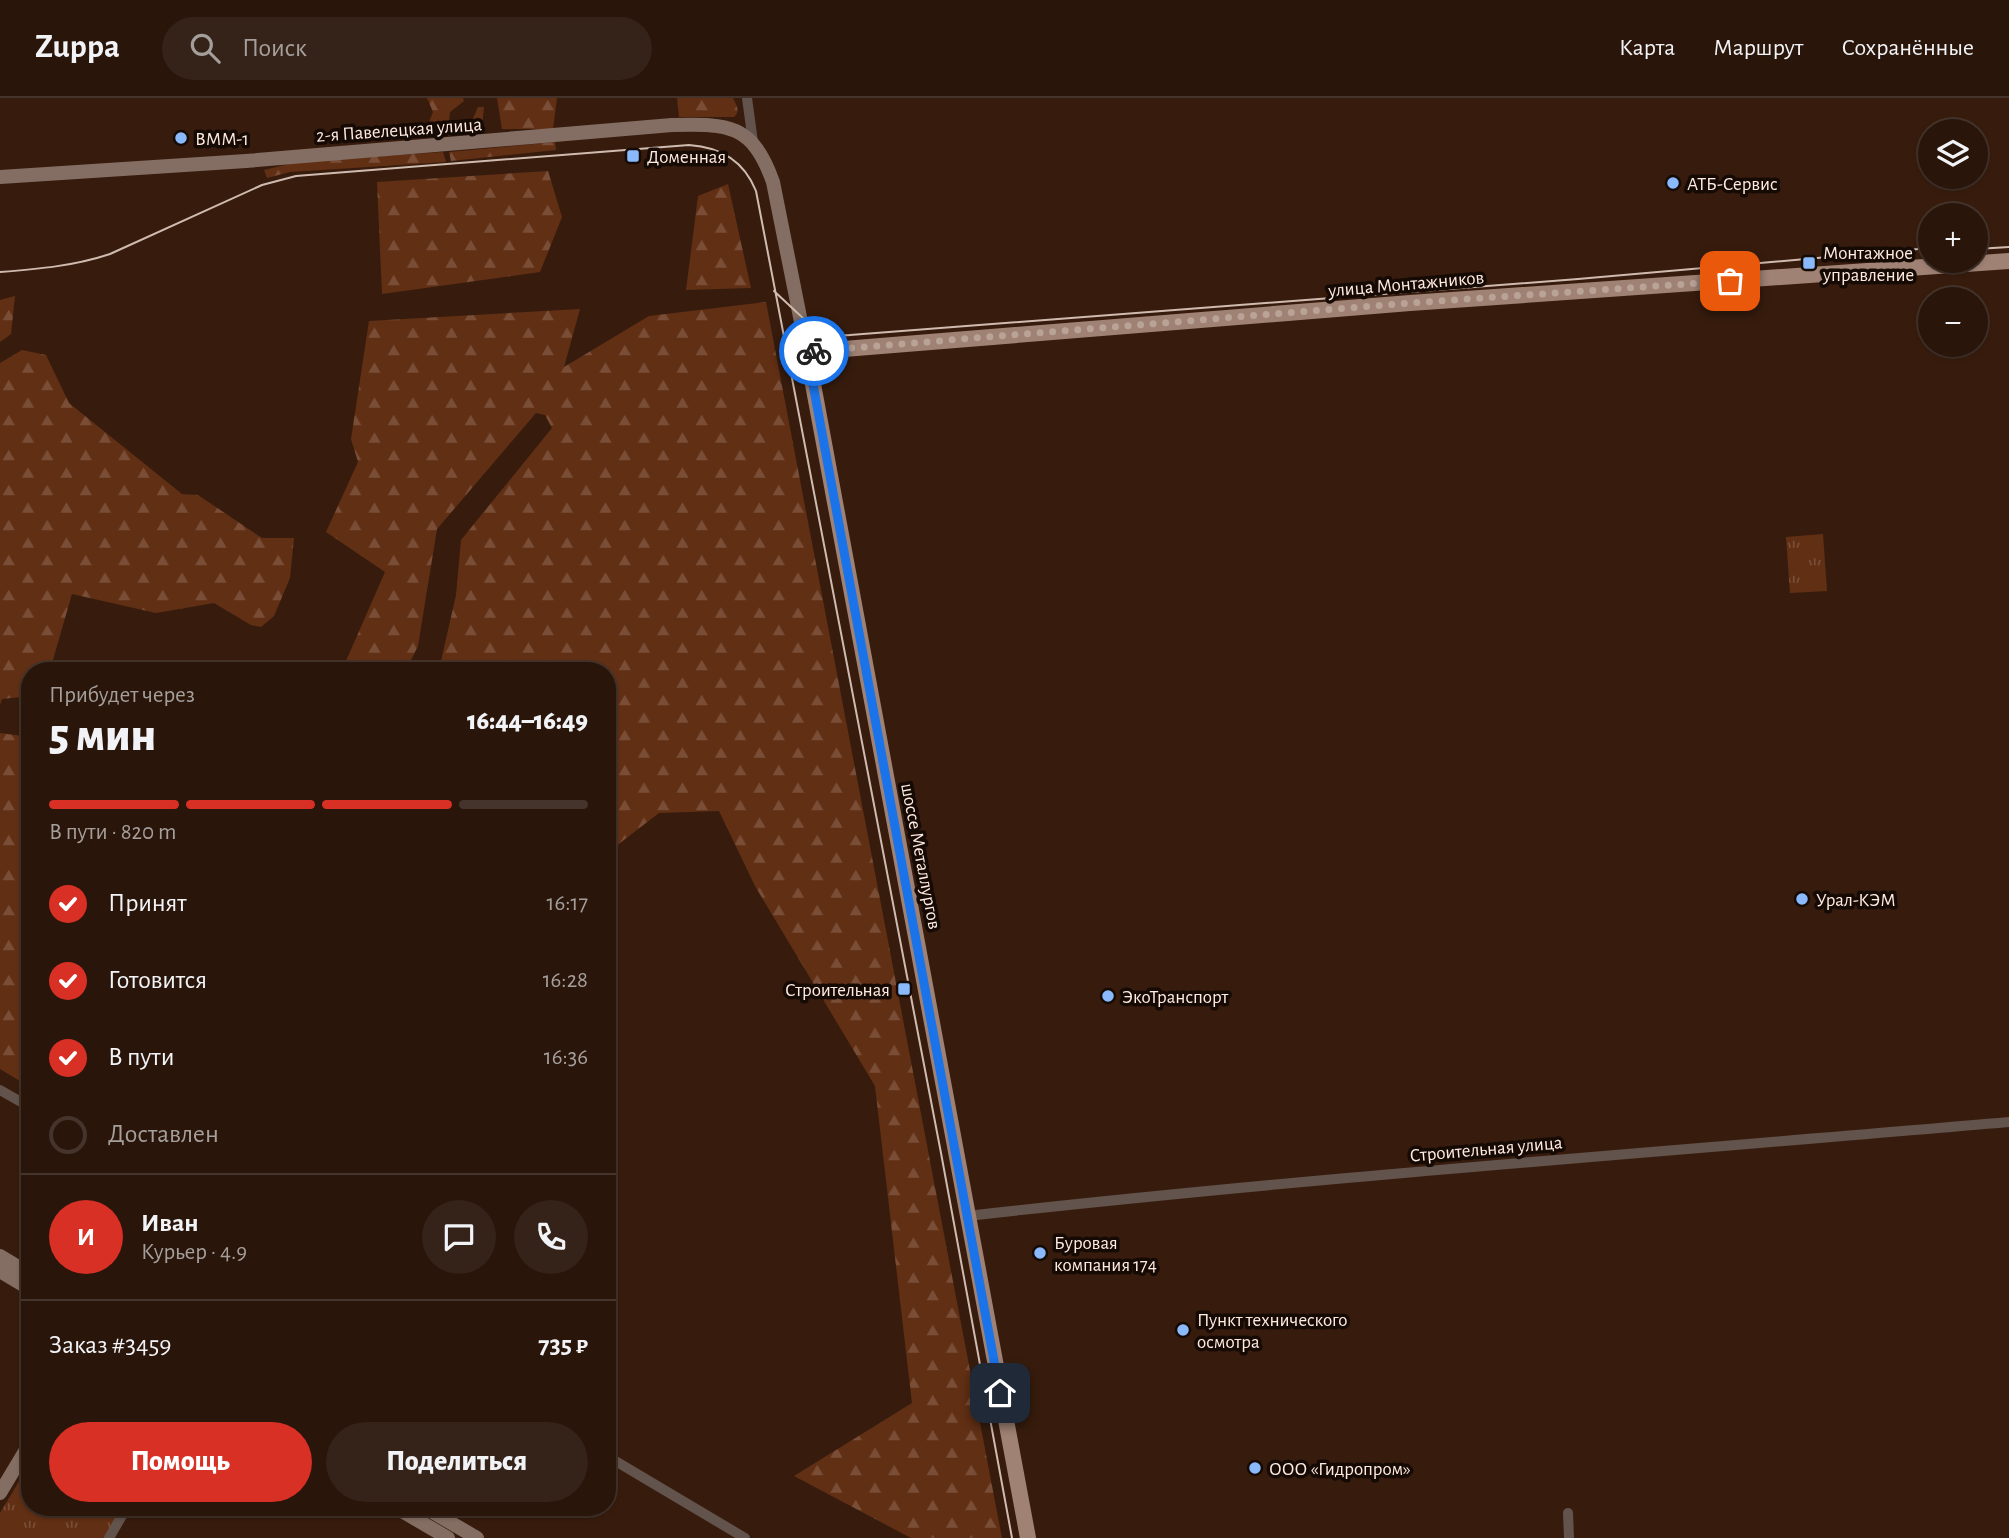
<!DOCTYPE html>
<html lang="ru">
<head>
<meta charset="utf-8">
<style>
	body { margin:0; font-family:"Alegreya Sans",sans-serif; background:#352218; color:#f1f3f6; height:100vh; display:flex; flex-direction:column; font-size:26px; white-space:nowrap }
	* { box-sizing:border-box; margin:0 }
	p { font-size:23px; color:#a59f9c }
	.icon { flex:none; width:38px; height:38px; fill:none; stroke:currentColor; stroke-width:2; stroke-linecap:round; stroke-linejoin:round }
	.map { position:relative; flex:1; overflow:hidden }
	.drawer { position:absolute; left:21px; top:564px; width:595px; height:854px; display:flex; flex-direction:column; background:#29150a; border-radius:28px; box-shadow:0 2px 5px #0004,0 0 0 2px #45342b }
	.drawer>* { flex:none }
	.controls { position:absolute; left:1918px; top:21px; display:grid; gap:14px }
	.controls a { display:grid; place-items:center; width:70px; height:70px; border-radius:50%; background:#29150a; box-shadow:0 2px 5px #0004,0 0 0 2px #45342b; font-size:35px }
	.pin { position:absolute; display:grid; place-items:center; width:60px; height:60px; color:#fff; margin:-30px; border-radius:14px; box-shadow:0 4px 10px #0006 }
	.courier { position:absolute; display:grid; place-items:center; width:70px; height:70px; margin:-35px; border:5px solid #1a73e8; border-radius:50%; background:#fff; color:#222; box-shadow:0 2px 9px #0007 }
	.head em { font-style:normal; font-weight:800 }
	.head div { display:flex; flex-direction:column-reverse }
	.head { display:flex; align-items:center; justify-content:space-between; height:119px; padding:0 28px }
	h1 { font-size:46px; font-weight:800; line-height:52px }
	.bar { display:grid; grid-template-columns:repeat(4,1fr); gap:10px 7px; align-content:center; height:84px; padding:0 28px }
	.bar i { height:9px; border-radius:5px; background:#45342b }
	.bar .current { background:#d93025 }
	.bar p { grid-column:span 4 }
	.line { display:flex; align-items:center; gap:18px; padding:0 28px; border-top:2px solid #45342b }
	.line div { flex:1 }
	.round { display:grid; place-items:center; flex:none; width:74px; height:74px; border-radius:37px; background:#352218 }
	ol { padding:0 28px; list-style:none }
	li { display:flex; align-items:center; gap:21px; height:77px }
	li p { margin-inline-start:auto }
	li .icon { padding:7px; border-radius:50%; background:#d93025; color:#fff; stroke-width:4 }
	li:last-child { color:#a59f9c }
	li i { width:38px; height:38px; border:4px solid #45342b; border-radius:50% }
	.primary-button { display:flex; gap:14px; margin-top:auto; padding:14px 28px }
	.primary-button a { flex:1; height:80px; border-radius:42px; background:#d93025; color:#fff; font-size:28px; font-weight:800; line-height:80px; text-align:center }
	.primary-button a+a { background:#352218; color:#f1f3f6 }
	header { display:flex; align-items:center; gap:42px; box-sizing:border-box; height:98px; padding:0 35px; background:#29150a; border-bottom:2px solid #45342b }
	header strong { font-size:33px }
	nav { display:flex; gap:38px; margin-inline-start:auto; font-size:24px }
	.search { width:490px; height:63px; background:#352218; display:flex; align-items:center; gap:18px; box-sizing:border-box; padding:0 24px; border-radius:38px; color:#a59f9c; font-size:26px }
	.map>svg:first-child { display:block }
</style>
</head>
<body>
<header>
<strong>Zuppa</strong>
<div class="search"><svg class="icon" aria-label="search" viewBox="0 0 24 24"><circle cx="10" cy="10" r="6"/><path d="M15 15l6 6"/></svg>Поиск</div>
<nav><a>Карта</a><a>Маршрут</a><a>Сохранённые</a></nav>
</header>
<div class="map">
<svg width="2009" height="1440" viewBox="0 0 2009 1440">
	<defs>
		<pattern id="forest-firs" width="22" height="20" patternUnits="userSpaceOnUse" patternTransform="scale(1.75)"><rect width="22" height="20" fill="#612f14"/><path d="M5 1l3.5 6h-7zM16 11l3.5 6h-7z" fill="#794d36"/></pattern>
		<pattern id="park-tufts" width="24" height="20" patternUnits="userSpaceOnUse" patternTransform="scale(1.75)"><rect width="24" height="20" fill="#612f14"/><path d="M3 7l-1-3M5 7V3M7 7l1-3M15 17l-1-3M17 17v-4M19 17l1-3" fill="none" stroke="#794d36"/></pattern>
	</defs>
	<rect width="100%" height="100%" fill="#371c0d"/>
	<path fill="url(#forest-firs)" d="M427 0H463L464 3 450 14 449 23H472L478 9H484L482 27 449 38 427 29 433 14Z
		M497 0H557L553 31H502Z
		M677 0H733C736 7 741 13 734 19H679Z
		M555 44 556 52 451 63 449 54Z
		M443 54 446 64 290 74 267 80 264 72 297 64Z
		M548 73 562 119 540 174 382 196 377 84Z
		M728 86 751 190 686 192 698 98Z
		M15 198 11 236 0 244V202Z
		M766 204 1002 1440H911L794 1378 912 1305 875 988 755 788 719 713 659 715 607 755V572H439L456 497 461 442 552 330 545 317 536 315 437 431 418 548 406 572H342L385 474 326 434 358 364 351 341 369 223 580 211 564 269 649 218Z
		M22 252 46 257 69 305 182 396 198 397 262 440H294L290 480 274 518 261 529 251 527 214 505 156 515 72 496 50 572H30V598L2 601 0 607V265Z
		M0 635 30 639V989L0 971Z"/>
	<path fill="url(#park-tufts)" d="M1823 436 1827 493 1790 495 1786 439Z
		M30 1365V1409H122L104 1440H0V1415Z"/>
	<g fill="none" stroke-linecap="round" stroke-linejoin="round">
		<path stroke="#62534c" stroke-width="10" d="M747 0 753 44
			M0 992 30 1009
			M967 1118C1314 1079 1662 1054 2009 1024
			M607 1358 745 1440
			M1568 1415 1569 1440
			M109 1440 127 1409"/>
		<path stroke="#846e63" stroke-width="14" d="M0 79 246 63 672 27C728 26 752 25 773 84L807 254
			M0 1158 30 1176
			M0 1173 30 1191
			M0 1395 30 1345
			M395 1409 448 1440
			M424 1409 477 1440"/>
		<path stroke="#9f8274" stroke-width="16" d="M1028 1440 807 254 1410 205 2009 163"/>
		<path stroke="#d0bbb0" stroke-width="2" d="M1976 151 2009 149
			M0 174C38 171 74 168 110 156L262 87 296 78 689 47C721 49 744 63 756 93L941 1055 1012 1440
			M774 193 805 222 832 237
			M789 268C799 239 824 239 850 237L1578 181 1930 150"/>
	</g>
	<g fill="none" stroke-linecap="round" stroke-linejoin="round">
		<path stroke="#b9a397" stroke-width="7" stroke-dasharray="0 12.6" d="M814 253 1410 205 1730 183"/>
		<path stroke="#1a73e8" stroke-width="9" d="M814 253 807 254 1000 1295"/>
	</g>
	<g fill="#8bbafc" stroke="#160a05" stroke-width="2.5">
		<circle cx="181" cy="40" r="7"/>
		<rect x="626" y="51" width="14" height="14" rx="3.5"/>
		<circle cx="1673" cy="85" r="7"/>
		<rect x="1802" y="158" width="14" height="14" rx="3.5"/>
		<circle cx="1802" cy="801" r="7"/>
		<rect x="897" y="884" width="14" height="14" rx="3.5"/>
		<circle cx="1108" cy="898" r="7"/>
		<circle cx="1040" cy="1155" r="7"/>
		<circle cx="1183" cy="1232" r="7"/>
		<circle cx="1255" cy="1370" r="7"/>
	</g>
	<g text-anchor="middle" stroke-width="7" stroke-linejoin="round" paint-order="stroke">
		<g font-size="19" fill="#ffebe2" stroke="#160a05">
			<text transform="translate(399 31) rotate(-4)" y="7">2-я Павелецкая улица</text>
			<text transform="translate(1406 185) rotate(-5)" y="7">улица Монтажников</text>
			<text transform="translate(922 758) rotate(79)" y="7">шоссе Металлургов</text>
			<text transform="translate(1486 1050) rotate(-5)" y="7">Строительная улица</text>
		</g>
		<g font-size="19" fill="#ffebe2" stroke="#160a05" text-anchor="start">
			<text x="195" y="47">ВММ-1</text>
			<text x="647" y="65">Доменная</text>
			<text x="1687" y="92">АТБ-Сервис</text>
			<text x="1823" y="161">Монтажное<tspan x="1823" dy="22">управление</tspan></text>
			<text x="1816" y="808">Урал-КЭМ</text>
			<text x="890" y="898" text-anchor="end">Строительная</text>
			<text x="1122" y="905">ЭкоТранспорт</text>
			<text x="1054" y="1151">Буровая<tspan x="1054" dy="22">компания 174</tspan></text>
			<text x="1197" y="1228">Пункт технического<tspan x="1197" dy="22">осмотра</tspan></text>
			<text x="1269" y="1377">ООО «Гидропром»</text>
		</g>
	</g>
</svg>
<div class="controls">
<a><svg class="icon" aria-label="layers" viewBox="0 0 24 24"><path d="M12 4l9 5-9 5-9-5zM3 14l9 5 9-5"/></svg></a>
<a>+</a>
<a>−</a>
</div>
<div class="pin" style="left:1730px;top:183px;background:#ea580c"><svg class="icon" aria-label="bag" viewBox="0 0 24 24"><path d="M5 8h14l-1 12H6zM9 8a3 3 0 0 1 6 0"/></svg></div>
<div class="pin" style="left:1000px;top:1295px;background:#1f2937"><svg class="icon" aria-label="home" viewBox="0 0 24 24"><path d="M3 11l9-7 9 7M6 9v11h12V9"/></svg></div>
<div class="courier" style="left:814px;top:253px"><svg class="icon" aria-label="bike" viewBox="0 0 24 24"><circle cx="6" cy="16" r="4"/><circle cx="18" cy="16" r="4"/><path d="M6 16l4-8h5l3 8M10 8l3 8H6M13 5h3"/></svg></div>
<section class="drawer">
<div class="head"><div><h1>5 мин</h1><p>Прибудет через</p></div><em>16:44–16:49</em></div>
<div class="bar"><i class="current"></i><i class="current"></i><i class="current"></i><i></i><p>В пути · 820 m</p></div>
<ol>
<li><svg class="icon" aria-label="check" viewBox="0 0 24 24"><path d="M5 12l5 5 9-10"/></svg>Принят<p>16:17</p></li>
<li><svg class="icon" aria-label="check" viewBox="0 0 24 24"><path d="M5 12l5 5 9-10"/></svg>Готовится<p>16:28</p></li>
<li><svg class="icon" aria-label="check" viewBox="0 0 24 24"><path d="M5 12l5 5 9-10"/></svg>В пути<p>16:36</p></li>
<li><i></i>Доставлен</li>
</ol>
<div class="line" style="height:126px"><b class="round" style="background:#d93025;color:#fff">И</b><div><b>Иван</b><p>Курьер · 4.9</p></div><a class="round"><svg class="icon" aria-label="chat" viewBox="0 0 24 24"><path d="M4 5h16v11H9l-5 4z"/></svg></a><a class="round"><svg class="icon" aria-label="phone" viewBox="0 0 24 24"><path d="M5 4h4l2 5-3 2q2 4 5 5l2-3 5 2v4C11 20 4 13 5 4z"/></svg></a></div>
<div class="line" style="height:91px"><div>Заказ #3459</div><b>735 ₽</b></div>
<div class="primary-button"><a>Помощь</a><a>Поделиться</a></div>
</section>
</div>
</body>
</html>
